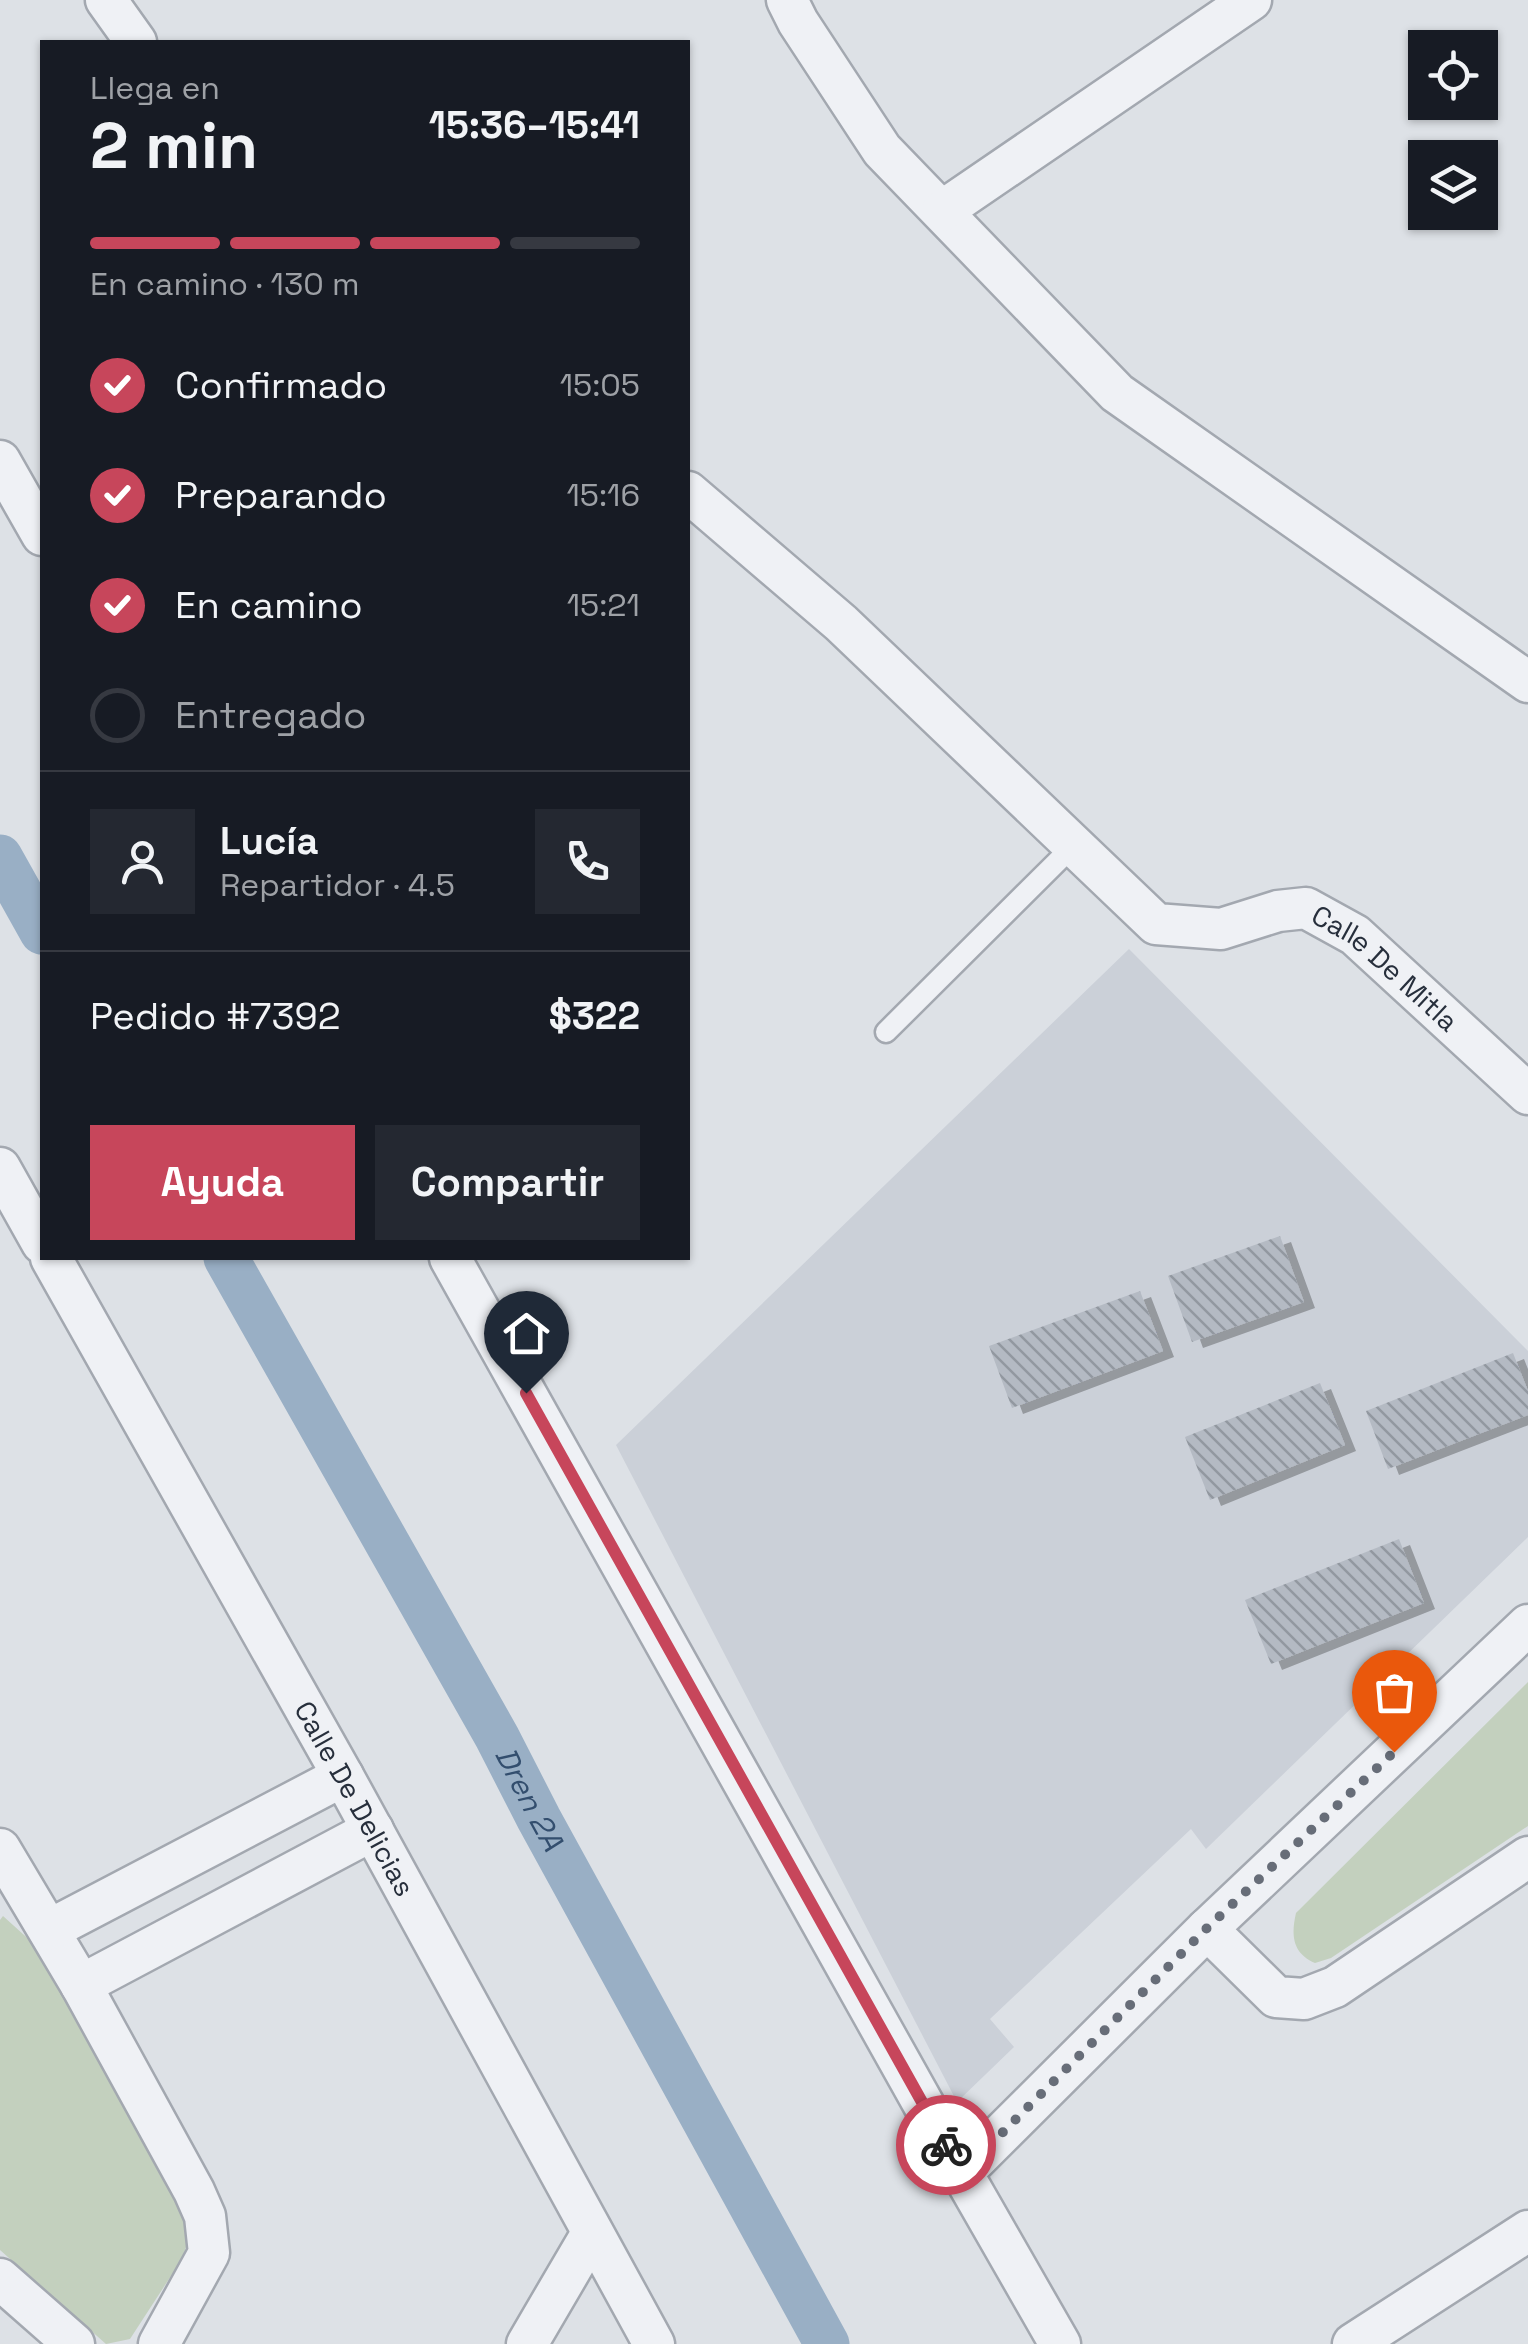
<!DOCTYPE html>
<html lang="es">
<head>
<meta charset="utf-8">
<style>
	body { margin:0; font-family:"Space Grotesk",sans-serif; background:#242831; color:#f1f3f6; height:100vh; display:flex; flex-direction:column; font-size:38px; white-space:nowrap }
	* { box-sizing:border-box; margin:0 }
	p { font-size:32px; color:#9ea1a6 }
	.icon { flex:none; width:55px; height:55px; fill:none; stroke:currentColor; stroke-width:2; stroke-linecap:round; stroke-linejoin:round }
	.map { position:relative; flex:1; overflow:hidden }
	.drawer { position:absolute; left:40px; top:40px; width:650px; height:1220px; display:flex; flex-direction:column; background:#171b24; border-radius:0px; box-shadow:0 2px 8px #0004 }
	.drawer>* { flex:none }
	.controls { position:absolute; left:1408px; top:30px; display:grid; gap:20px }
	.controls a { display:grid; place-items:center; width:90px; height:90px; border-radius:0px; background:#171b24; box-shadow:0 2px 8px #0004; font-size:50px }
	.pin { position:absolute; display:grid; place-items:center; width:85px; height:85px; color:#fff; margin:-102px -42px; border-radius:50% 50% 50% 0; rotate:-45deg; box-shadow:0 0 10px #0007 }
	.pin .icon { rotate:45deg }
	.courier { position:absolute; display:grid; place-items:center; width:100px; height:100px; margin:-50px; border:8px solid #c7465b; border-radius:50%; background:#fff; color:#222; box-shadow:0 2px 12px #0007 }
	.headline em { font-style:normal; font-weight:800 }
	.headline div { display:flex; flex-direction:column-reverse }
	.headline { display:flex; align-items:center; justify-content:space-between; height:170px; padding:0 50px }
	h1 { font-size:65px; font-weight:800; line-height:75px }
	.bar { display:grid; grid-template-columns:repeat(4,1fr); gap:15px 10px; align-content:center; height:120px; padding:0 50px }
	.bar i { height:12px; border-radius:8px; background:#363941 }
	.bar .active { background:#c7465b }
	.bar p { grid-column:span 4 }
	.line { display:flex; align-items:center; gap:25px; padding:0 50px; border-top:2px solid #363941 }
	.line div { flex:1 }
	.round { display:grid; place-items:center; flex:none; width:105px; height:105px; border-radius:0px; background:#242831 }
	ol { padding:0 50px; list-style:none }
	li { display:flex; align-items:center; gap:30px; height:110px }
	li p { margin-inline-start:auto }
	li .icon { padding:10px; border-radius:50%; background:#c7465b; color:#fff; stroke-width:4 }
	li:last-child { color:#9ea1a6 }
	li i { width:55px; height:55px; border:5px solid #363941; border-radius:50% }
	.cta { display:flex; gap:20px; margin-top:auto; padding:20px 50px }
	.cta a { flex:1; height:115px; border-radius:0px; background:#c7465b; color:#fff; font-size:40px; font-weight:800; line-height:115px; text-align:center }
	.cta a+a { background:#242831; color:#f1f3f6 }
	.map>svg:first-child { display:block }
</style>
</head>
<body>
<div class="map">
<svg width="1528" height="2344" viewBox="0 0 1528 2344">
	<defs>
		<pattern id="building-back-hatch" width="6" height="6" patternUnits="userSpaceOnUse" patternTransform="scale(2.5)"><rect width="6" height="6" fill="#b4bac3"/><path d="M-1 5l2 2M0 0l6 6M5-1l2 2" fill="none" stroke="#9298a0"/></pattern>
		<filter id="shadow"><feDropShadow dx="11" dy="6" stdDeviation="0" flood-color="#0004"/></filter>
	</defs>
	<rect width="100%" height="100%" fill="#dde1e6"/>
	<path fill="#cbd0d8" d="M1129 949 1528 1351V1537L1206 1849 1191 1829 990 2019 1014 2047 957 2102 616 1445Z"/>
	<path fill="#c3d0be" d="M1528 1682V1826L1331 1958 1315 1963C1292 1953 1291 1935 1296 1913Z
		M3 1916 34 1944 186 2214 192 2230 182 2259 130 2339 106 2344 0 2250V1920Z"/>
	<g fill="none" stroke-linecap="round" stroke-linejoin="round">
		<g stroke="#99afc5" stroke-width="45">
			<path d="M0 857 42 932"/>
			<path id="s1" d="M226 1258 497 1737 539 1819 827 2344"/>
		</g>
	</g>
	<path fill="url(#building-back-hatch)" filter="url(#shadow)" d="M1280 1236 1304 1302 1192 1342 1168 1276Z
		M1140 1291 1163 1351 1012 1408 989 1346Z
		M1513 1353 1528 1391V1415L1388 1469 1366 1411Z
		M1320 1383 1345 1445 1210 1500 1185 1437Z
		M1399 1539 1424 1603 1271 1664 1245 1600Z"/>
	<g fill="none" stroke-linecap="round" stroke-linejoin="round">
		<defs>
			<path id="service" d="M886 1032 1074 845"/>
			<g id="minor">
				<path d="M106 0 136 42"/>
				<path d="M787 0 798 22 882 150 1117 393 1528 682"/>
				<path d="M942 211 1251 0"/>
				<path d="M0 461 42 535"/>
				<path id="s2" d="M688 492 841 623 1156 924 1221 929 1278 911 1306 908 1355 935 1528 1094"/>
				<path d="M0 1168 42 1243"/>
				<path id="s3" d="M51 1258 343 1776 654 2344"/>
				<path d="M450 1258 962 2173 1060 2344"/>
				<path d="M0 1849 81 1985 194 2191 205 2216 209 2253 159 2344"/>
				<path d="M1207 1929 1276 1997 1304 1999 1335 1987 1528 1857"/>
				<path d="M49 1930 343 1776"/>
				<path d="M81 1985 373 1830"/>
				<path d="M962 2173 1207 1929 1528 1625"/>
				<path d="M0 2279 74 2344"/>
				<path d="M527 2344 592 2233"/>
				<path d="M1353 2344 1528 2231"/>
			</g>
		</defs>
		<use href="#service" stroke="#a3a8b0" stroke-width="25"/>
		<use href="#minor" stroke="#a3a8b0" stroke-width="45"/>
		<use href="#service" stroke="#eff1f5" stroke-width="20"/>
		<use href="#minor" stroke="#eff1f5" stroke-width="40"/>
	</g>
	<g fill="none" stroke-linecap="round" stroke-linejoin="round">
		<path stroke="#676d78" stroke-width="10" stroke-dasharray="0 18" d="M946 2145 962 2173 1206 1929 1394 1752"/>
		<path stroke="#c7465b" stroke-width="12" d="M526 1393 946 2145"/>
	</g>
	<g text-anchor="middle" stroke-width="8" stroke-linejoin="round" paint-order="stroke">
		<g font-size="28" fill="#272f3c" stroke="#ecf0f4">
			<text dy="10" stroke="none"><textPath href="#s2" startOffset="890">Calle De Mitla</textPath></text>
			<text dy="10" stroke="none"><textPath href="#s3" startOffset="620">Calle De Delicias</textPath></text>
		</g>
		<g font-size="30" font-style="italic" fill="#334e6e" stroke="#ecf0f4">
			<text dy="10" stroke="none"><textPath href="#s1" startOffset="620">Dren 2A</textPath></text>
		</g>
	</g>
</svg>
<div class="controls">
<a><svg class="icon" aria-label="locate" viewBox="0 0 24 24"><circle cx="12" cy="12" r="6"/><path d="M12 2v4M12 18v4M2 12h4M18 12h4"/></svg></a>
<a><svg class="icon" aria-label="layers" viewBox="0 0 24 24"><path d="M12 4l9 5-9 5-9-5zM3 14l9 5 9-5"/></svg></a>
</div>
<div class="pin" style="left:1394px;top:1752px;background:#ea580c"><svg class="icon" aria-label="bag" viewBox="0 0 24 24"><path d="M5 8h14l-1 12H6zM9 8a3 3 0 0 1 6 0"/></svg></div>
<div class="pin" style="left:526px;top:1393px;background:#1f2937"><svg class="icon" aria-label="home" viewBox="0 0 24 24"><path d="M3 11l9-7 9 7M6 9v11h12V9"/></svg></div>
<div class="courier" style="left:946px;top:2145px"><svg class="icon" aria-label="bike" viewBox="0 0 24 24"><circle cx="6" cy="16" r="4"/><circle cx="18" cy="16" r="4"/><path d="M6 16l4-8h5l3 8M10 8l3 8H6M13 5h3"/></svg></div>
<section class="drawer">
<div class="headline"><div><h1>2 min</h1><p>Llega en</p></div><em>15:36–15:41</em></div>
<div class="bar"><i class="active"></i><i class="active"></i><i class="active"></i><i></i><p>En camino · 130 m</p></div>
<ol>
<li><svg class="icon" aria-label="check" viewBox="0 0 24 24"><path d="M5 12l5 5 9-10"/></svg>Confirmado<p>15:05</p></li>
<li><svg class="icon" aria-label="check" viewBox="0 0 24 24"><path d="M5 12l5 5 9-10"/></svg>Preparando<p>15:16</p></li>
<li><svg class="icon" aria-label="check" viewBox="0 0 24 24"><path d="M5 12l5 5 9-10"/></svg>En camino<p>15:21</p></li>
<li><i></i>Entregado</li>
</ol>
<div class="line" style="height:180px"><a class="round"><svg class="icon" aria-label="person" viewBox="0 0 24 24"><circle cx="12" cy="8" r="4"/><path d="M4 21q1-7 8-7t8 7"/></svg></a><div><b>Lucía</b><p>Repartidor · 4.5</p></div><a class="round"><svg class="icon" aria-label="phone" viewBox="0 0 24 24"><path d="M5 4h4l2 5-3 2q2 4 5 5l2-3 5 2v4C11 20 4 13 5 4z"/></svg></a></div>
<div class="line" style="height:130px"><div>Pedido #7392</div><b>$322</b></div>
<div class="cta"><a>Ayuda</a><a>Compartir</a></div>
</section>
</div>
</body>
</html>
